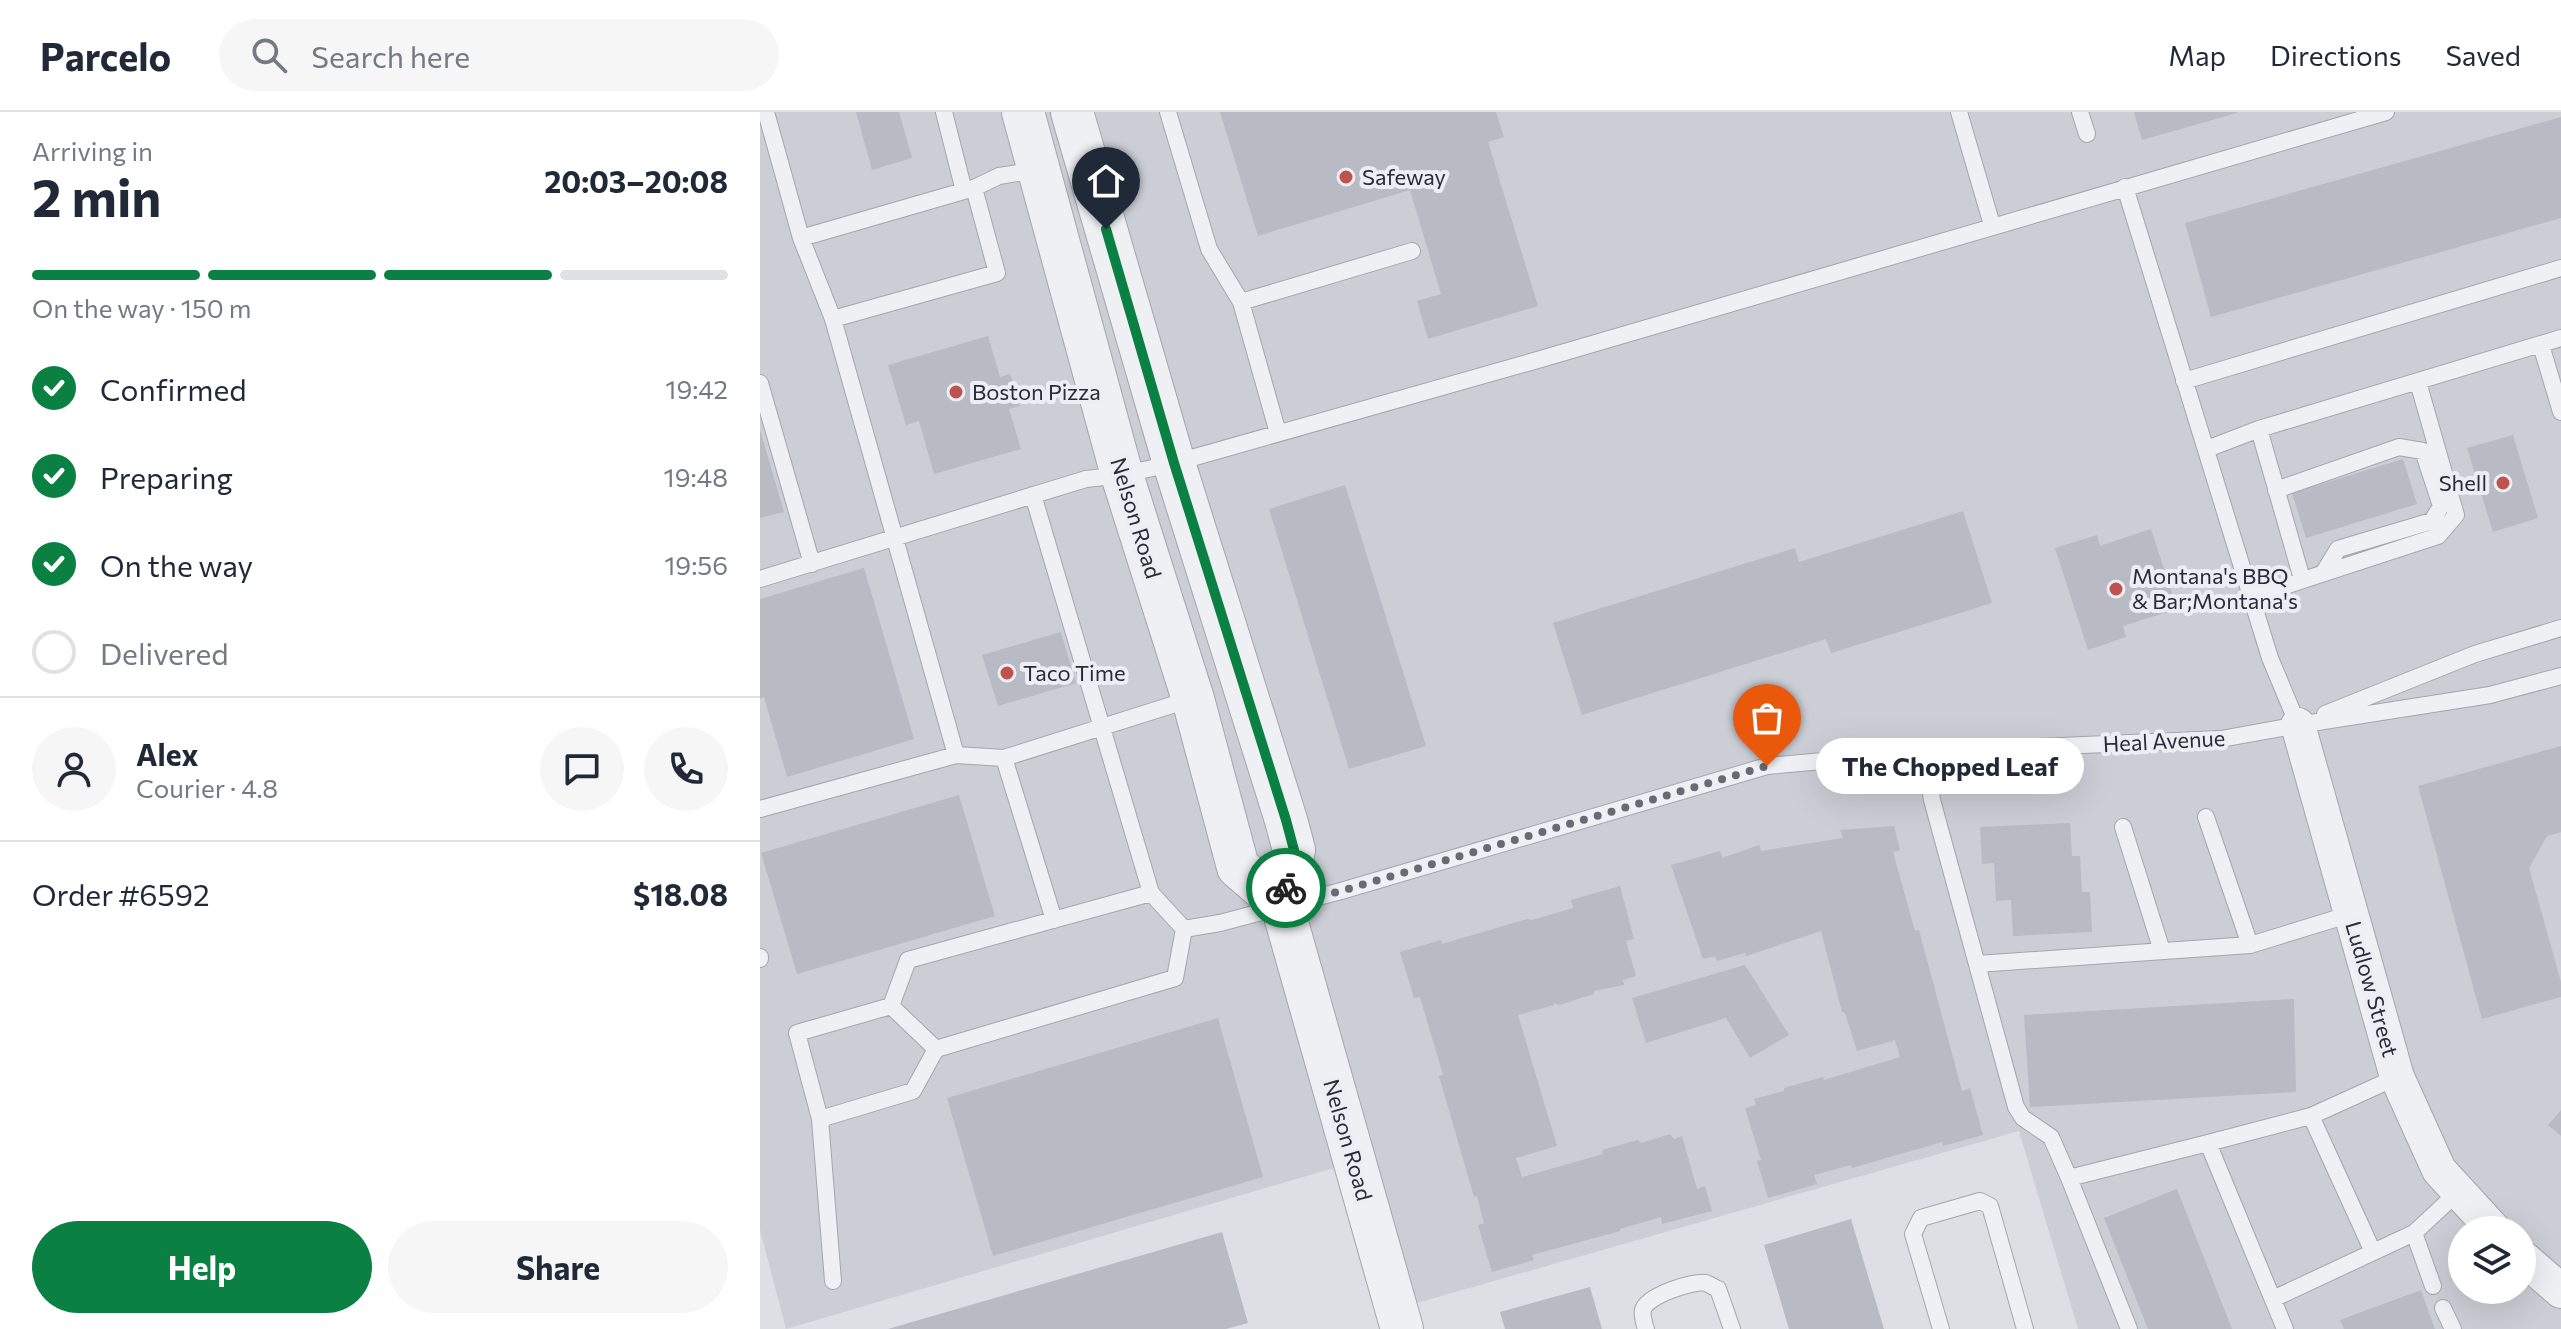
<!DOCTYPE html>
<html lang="en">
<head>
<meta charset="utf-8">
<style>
	body { margin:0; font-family:Commissioner,sans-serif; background:#f6f6f7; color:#1f2937; height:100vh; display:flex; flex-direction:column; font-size:30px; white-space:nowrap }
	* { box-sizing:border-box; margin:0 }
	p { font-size:26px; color:#747a83 }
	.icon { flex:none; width:44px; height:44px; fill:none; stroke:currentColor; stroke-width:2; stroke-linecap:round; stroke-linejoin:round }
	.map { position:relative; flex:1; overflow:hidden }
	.details { display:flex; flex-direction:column; background:#fff; width:760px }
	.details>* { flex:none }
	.buttons { position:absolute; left:1688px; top:1104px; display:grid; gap:16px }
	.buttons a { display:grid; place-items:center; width:88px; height:88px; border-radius:50%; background:#fff; box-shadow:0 8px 32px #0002; font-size:40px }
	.pin { position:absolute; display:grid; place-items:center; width:68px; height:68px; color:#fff; margin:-82px -34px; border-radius:50% 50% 50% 0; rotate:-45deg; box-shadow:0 0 8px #0007 }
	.pin .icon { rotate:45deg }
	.courier { position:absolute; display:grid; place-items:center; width:80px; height:80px; margin:-40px; border:6px solid #0b8043; border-radius:50%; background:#fff; color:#222; box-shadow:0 2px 10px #0007 }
	.bubble { position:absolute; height:56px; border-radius:28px; background:#fff; box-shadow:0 8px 32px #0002; font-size:26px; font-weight:700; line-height:56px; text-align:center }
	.overview em { font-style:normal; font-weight:700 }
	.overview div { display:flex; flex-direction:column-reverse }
	.overview { display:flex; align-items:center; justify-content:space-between; height:136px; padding:0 32px }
	h1 { font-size:52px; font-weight:700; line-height:60px }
	.bar { display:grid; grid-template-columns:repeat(4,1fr); gap:12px 8px; align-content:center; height:96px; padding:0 32px }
	.bar i { height:10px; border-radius:6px; background:#e0e1e3 }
	.bar .active { background:#0b8043 }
	.bar p { grid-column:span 4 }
	.line { display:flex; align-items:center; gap:20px; padding:0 32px; border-top:2px solid #e0e1e3 }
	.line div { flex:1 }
	.round { display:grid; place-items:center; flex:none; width:84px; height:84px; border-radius:42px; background:#f6f6f7 }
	ol { padding:0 32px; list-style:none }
	li { display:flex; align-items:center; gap:24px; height:88px }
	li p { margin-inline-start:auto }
	li .icon { padding:8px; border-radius:50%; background:#0b8043; color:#fff; stroke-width:4 }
	li:last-child { color:#747a83 }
	li i { width:44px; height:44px; border:4px solid #e0e1e3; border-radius:50% }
	.cta { display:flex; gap:16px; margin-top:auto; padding:16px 32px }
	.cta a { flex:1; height:92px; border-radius:48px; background:#0b8043; color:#fff; font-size:32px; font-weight:700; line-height:92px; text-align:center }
	.cta a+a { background:#f6f6f7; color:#1f2937 }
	header { display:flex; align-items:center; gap:48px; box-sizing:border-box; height:112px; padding:0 40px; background:#fff; border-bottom:2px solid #e0e1e3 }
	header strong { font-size:38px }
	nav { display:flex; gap:44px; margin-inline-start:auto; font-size:28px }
	.search { width:560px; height:72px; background:#f6f6f7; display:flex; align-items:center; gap:20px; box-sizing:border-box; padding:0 28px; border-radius:44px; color:#747a83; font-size:30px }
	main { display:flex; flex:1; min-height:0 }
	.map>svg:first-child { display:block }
</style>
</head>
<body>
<header>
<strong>Parcelo</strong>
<div class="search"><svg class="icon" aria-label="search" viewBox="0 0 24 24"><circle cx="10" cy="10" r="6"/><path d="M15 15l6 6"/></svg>Search here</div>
<nav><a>Map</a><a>Directions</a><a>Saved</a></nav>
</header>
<main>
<section class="details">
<div class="overview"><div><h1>2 min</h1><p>Arriving in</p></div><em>20:03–20:08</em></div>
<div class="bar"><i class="active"></i><i class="active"></i><i class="active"></i><i></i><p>On the way · 150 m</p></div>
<ol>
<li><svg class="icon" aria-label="check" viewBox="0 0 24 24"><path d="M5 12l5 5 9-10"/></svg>Confirmed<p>19:42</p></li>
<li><svg class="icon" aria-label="check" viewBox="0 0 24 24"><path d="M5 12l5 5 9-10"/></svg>Preparing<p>19:48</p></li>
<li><svg class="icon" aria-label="check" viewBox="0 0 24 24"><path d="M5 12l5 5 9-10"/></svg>On the way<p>19:56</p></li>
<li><i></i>Delivered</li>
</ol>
<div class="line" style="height:144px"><a class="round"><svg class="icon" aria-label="person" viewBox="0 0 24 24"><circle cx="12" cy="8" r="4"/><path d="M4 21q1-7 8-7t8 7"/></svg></a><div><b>Alex</b><p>Courier · 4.8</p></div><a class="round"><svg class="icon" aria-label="chat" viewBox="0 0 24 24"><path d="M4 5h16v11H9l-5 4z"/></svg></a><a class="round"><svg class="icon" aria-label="phone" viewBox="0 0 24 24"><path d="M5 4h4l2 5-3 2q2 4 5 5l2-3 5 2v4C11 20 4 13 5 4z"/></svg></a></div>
<div class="line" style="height:104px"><div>Order #6592</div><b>$18.08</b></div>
<div class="cta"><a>Help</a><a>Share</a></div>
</section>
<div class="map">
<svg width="1801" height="1217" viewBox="0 0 1801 1217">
	<rect width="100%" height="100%" fill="#dddfe5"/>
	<path fill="#ccced6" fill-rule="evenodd" d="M0 0H1801V1217H1318L1259 1019 636 1197 594 1050 26 1217 0 1118ZM1702 1118H1762V1178H1702Z"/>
	<path fill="#b8bac4" d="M96 0H139L152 46 112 58Z
		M460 0H736L744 25 728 30 778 194 668 227 657 189 681 182 650 78 498 124Z
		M1374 0H1477V1L1382 28Z
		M1801 5V106L1451 205 1425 111Z
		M228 224 240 265 250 262 260 294 249 297 261 337 174 362 159 309 146 313 128 253Z
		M0 318 24 400 0 406Z
		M1753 323 1778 406 1733 420 1707 336Z
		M1643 347 1657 392 1546 426 1532 381Z
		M585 373 666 634 589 657 509 397Z
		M1203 399 1232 491 1071 541 1066 527 822 603 793 511 1035 436 1039 450Z
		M1391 417 1417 497 1363 514 1366 525 1328 538 1295 436 1337 423 1340 434Z
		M104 456 154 627 27 665 4 585 0 587V487Z
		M301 520 316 571 238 594 222 543Z
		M1801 634V720L1787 724 1769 756 1801 870V885L1722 907 1658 674Z
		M199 683 235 804 37 862 1 741Z
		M1310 711 1312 744H1320L1322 780H1330L1332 820 1253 824 1251 788 1236 789 1234 751 1222 752 1220 715Z
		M1134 714 1140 738 1133 740 1155 819 1159 818 1202 979 1210 976 1223 1023 1183 1034 1182 1030 1092 1056 1091 1053 1054 1063 1057 1072 1008 1086 997 1049 1001 1048 985 996 996 993 994 987 1024 979V976L1063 965 1064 968 1140 945 1135 928 1097 939 1085 901 1082 900 1061 819 986 844 985 841 957 849 955 844 943 847 911 753 960 739 962 746 999 733 1001 739 1083 726 1080 718Z
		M860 774 874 827 866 829 876 864 863 868 864 873 834 879V882L799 893 794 891V893L758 903 797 1034 756 1046 762 1065 843 1042 842 1038 878 1028 881 1031 910 1022 914 1027 922 1024 937 1077 945 1074 952 1099 902 1112 901 1105 860 1117V1119L772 1143 774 1148 732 1160 718 1113 724 1111 717 1084 714 1085 679 964 683 963 660 885 654 886 640 840 681 828 682 832 767 807 772 808 813 796 811 788Z
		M985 853 1029 923 990 946 966 906 886 931 872 886Z
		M1534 887 1536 980 1270 995 1264 903Z
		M458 906 503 1065 233 1144 187 986Z
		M1801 998V1024L1788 1013Z
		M1417 1077 1472 1217H1388L1344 1106Z
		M1091 1107 1124 1217H1029L1004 1133Z
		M462 1120 488 1211 466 1217H128Z
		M830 1175 842 1217H745L740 1200Z
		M1661 1178 1675 1217H1584L1580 1208Z"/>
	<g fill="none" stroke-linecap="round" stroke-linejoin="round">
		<defs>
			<path id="service" d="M6 0 41 126 73 207 196 643
				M184 0 204 79
				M408 0 449 137 481 190 518 321
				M1199 0 1232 113
				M1320 0 1327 22
				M1365 75 1510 546 1538 613
				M41 126 214 76 239 64 277 58
				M481 190 652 139
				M73 207 237 161 214 76
				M1781 233 1801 300
				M1424 269 1801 156
				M0 271 52 452
				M1499 317 1542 467
				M1447 337 1499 317 1801 226
				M1516 378 1639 335 1663 339 1681 394 1672 409 1578 437 1564 460
				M273 383 391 781
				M0 467 326 367 362 363 414 351 781 247 1626 0
				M1491 485 1678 424 1696 403 1658 270
				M1565 602 1715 542 1801 516
				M1165 640 1172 688 1256 995 1263 1006 1291 1025 1309 1066
				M244 646 294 808
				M0 697 196 643 244 646 431 587
				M1446 705 1490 833
				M1363 715 1402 839
				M0 845V847
				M1217 852 1490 833 1591 802
				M131 894 148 848 391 781 424 817
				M1551 1004 1613 1140
				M60 1007 153 979 176 937 415 866 424 817 460 811 581 779 1007 654 1165 640 1461 627 1538 613 1730 583 1801 564
				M1448 1031 1551 1004 1637 965
				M1654 1121 1673 1174
				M73 1169 60 1007 37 921 131 894 176 937
				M1513 1187 1654 1121 1698 1080
				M1683 1196 1693 1217
				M886 1217C884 1211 882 1203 883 1198 886 1184 934 1168 946 1171 947 1171 957 1177 958 1177L972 1217
				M1181 1217 1153 1122 1161 1106 1220 1089 1230 1094 1265 1217
				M1369 1217 1309 1066 1448 1031 1525 1217"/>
			<path id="minor" d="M1538 613 1637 965 1679 1058 1734 1118
				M1762 1145 1801 1179"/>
			<path id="tertiary" d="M263 0 362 363 433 587 478 755 522 793
				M312 0 414 351 526 708 534 738 522 793 642 1217"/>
		</defs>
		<use href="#service" stroke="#a3a6ae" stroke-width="18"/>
		<use href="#minor" stroke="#a3a6ae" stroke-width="36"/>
		<use href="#tertiary" stroke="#a3a6ae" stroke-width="44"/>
		<use href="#service" stroke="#eff0f4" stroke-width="16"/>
		<use href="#minor" stroke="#eff0f4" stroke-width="34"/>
		<use href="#tertiary" stroke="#eff0f4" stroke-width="42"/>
	</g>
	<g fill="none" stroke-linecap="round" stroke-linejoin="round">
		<path stroke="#676b76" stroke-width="8" stroke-dasharray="0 14.4" d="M526 776 522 793 581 779 1007 654"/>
		<path stroke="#0b8043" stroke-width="10" d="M346 117 414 351 526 708 534 738 526 776"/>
	</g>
	<g fill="#bd524f" stroke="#eceef3" stroke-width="3">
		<circle cx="586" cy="65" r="8"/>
		<circle cx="196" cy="280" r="8"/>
		<circle cx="1743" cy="371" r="8"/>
		<circle cx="1356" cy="477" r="8"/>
		<circle cx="247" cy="561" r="8"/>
	</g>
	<g text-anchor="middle" stroke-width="8" stroke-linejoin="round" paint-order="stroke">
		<g font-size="22" fill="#282c3a" stroke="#eceef3" text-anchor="start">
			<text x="602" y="73">Safeway</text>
			<text x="212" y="288">Boston Pizza</text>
			<text x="1727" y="379" text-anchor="end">Shell</text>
			<text x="1372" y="472">Montana's BBQ<tspan x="1372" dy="25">&amp; Bar;Montana's</tspan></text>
			<text x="263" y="569">Taco Time</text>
		</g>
		<g font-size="22" fill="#282c3a" stroke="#eceef3">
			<text transform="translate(376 406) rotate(73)" y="8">Nelson Road</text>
			<text transform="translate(1404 629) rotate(-3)" y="8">Heal Avenue</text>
			<text transform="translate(1612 877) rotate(74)" y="8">Ludlow Street</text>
			<text transform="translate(588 1028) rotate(74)" y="8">Nelson Road</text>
		</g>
	</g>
</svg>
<div class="buttons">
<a><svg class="icon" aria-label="layers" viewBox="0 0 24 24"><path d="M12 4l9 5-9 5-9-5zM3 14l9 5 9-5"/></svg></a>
</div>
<div class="pin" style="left:1007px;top:654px;background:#ea580c"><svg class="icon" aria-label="bag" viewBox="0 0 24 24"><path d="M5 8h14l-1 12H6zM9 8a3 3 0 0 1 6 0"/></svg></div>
<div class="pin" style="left:346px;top:117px;background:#1f2937"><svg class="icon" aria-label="home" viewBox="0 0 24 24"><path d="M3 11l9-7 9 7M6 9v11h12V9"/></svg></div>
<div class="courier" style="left:526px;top:776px"><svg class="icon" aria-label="bike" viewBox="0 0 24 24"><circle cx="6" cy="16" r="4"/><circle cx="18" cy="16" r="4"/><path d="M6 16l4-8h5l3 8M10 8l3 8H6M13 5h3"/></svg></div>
<div class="bubble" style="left:1056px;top:626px;width:268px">The Chopped Leaf</div>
</div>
</main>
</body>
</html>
